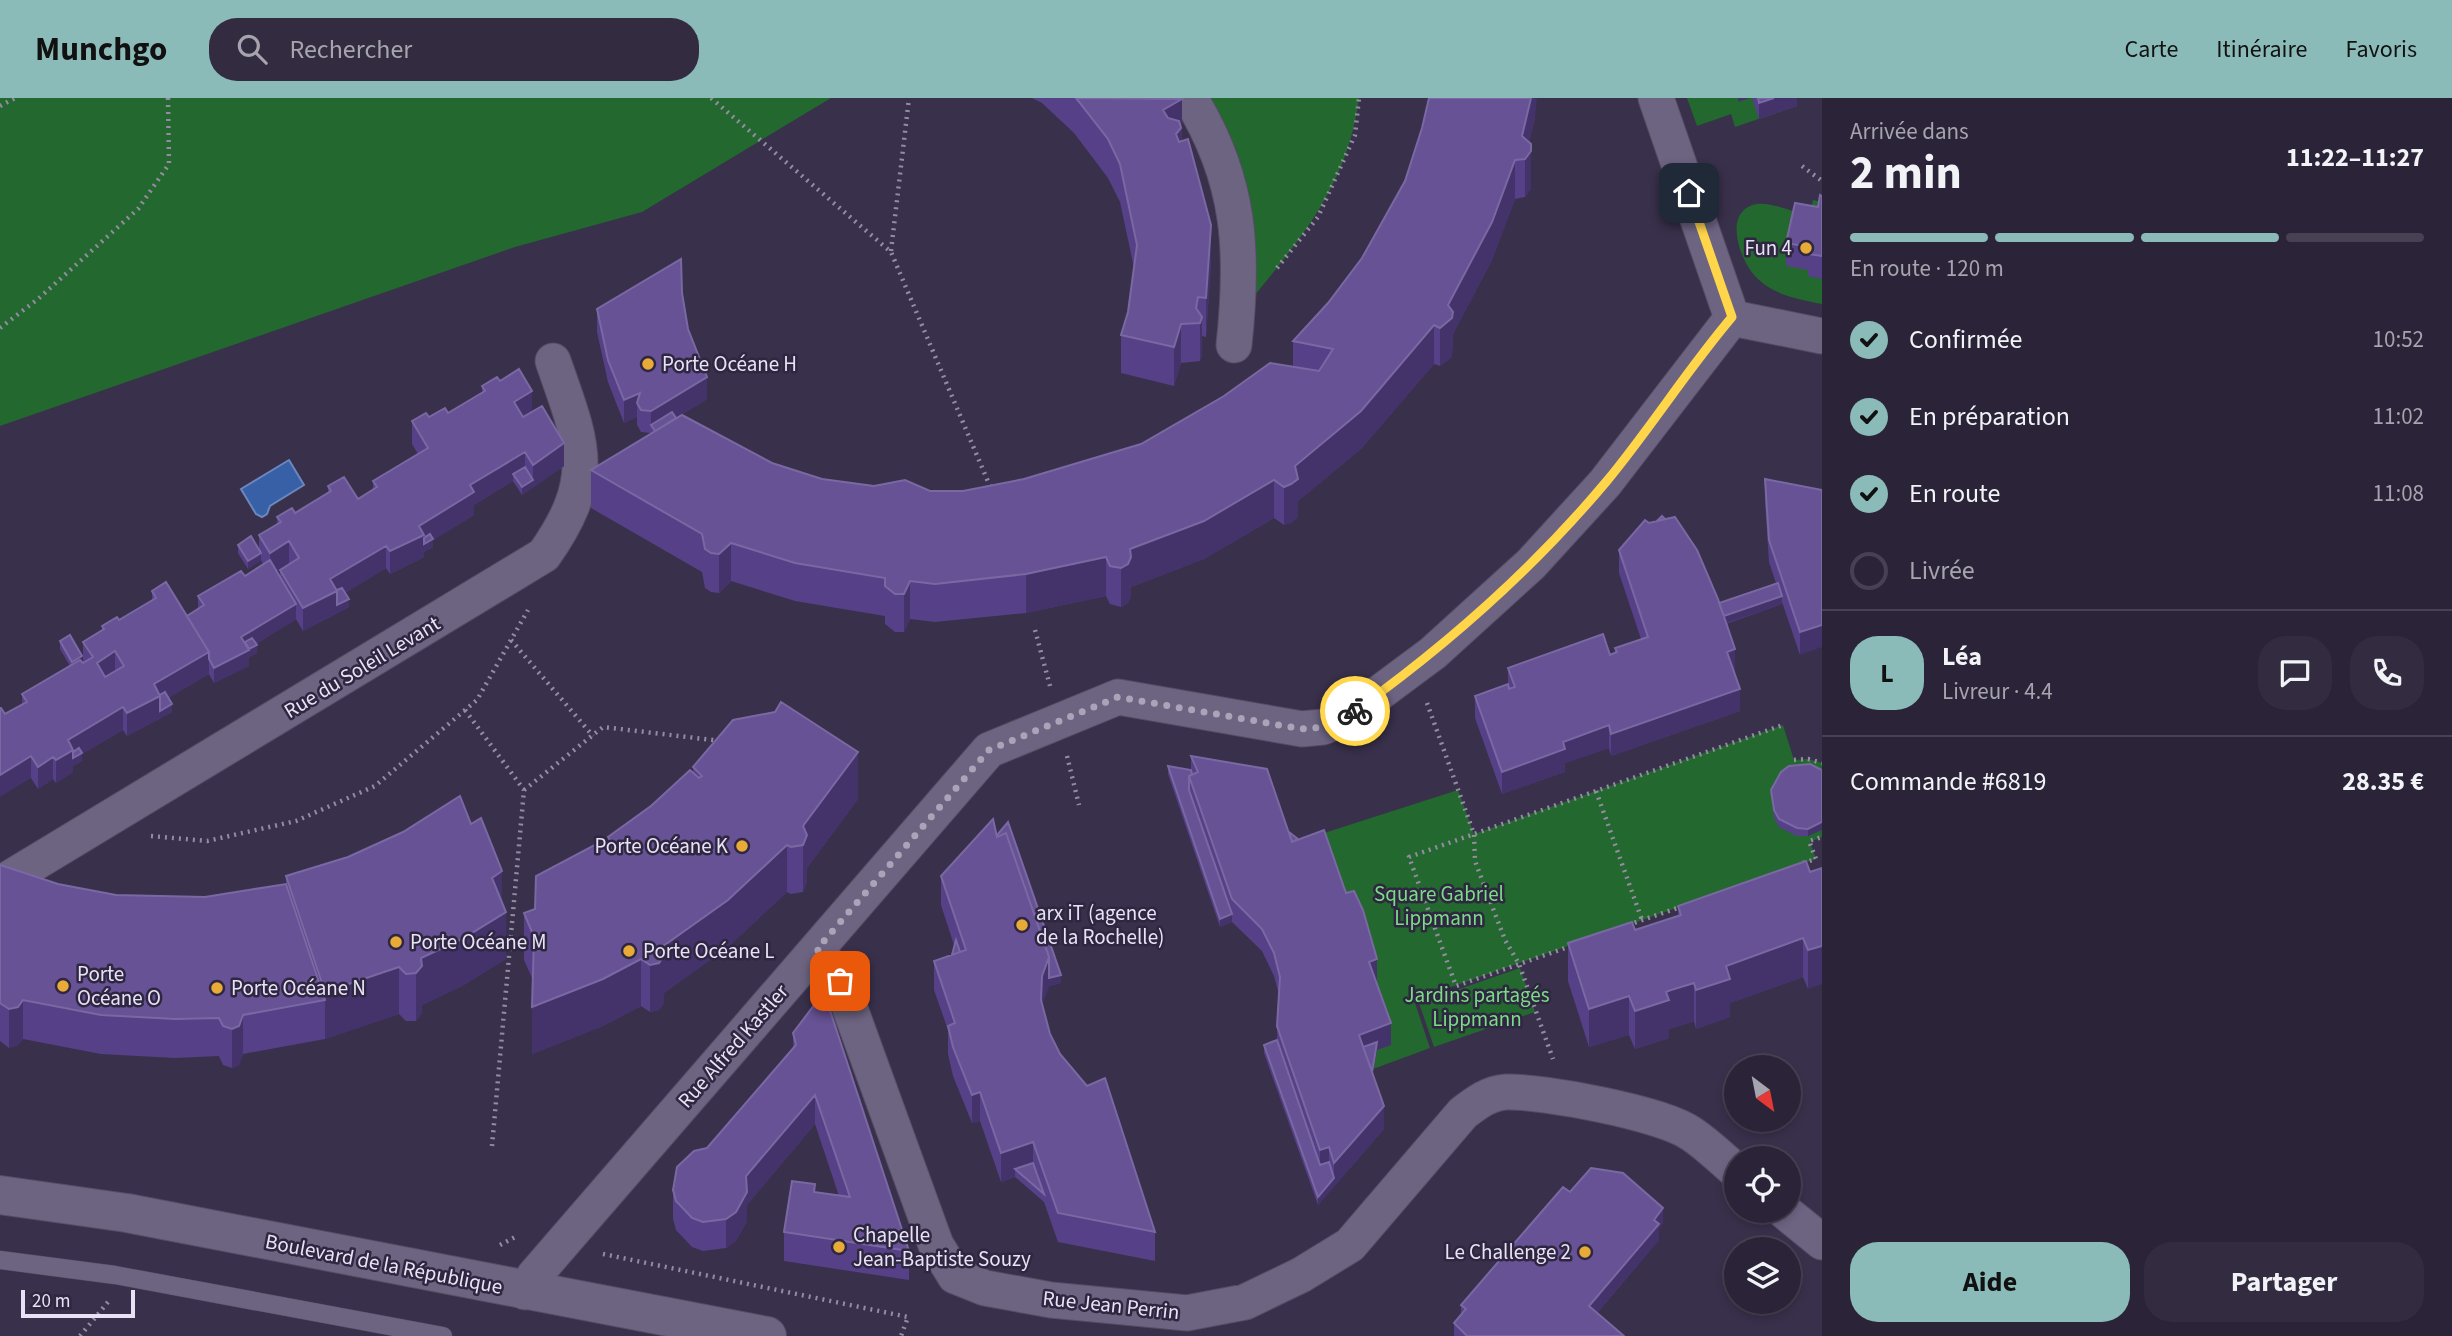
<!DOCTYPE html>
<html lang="fr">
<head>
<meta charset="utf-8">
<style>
	body { margin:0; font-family:"Source Sans 3",sans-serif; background:#332c40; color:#f1f3f6; height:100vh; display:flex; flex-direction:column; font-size:26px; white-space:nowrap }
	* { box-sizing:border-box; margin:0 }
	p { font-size:23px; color:#a6a4ae }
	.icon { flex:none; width:38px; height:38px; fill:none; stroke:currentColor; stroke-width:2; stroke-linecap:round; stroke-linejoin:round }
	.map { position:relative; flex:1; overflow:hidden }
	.side { display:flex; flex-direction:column; background:#2b2438; width:630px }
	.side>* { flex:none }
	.needle { width:46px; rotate:148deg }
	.controls { position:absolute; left:1724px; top:957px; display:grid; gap:14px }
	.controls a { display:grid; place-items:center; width:77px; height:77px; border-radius:50%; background:#2b2438; box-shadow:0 4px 10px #0003,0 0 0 2px #474153; font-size:35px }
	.scale { position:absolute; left:21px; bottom:18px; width:114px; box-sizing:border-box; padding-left:7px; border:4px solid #e8e3f4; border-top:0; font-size:19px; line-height:24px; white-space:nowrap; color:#e8e3f4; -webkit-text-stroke:5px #2f2641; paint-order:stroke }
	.pin { position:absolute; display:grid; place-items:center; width:60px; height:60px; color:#fff; margin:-30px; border-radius:14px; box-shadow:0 4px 10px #0006 }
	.courier { position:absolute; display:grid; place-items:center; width:70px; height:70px; margin:-35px; border:5px solid #ffd54a; border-radius:50%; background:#fff; color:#222; box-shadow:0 2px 9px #0007 }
	.headline em { font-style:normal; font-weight:700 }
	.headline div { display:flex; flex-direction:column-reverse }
	.headline { display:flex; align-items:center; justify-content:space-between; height:119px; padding:0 28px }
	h1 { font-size:46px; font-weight:700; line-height:52px }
	.bar { display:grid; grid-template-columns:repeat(4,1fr); gap:10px 7px; align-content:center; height:84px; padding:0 28px }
	.bar i { height:9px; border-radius:5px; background:#474153 }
	.bar .active { background:#8bbbb9 }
	.bar p { grid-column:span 4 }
	.line { display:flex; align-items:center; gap:18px; padding:0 28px; border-top:2px solid #474153 }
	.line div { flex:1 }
	.round { display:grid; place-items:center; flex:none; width:74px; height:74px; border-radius:28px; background:#332c40 }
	ol { padding:0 28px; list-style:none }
	li { display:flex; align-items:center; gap:21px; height:77px }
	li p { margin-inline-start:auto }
	li .icon { padding:7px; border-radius:50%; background:#8bbbb9; color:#111; stroke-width:4 }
	li:last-child { color:#a6a4ae }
	li i { width:38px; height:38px; border:4px solid #474153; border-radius:50% }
	.action { display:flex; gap:14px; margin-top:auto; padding:14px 28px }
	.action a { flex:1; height:80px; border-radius:28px; background:#8bbbb9; color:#111; font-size:28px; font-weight:700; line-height:80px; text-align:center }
	.action a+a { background:#332c40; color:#f1f3f6 }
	header { display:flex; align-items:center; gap:42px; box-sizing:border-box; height:98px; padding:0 35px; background:#8bbbb9; color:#111 }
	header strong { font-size:33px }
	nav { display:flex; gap:38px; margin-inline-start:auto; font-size:24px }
	.search { width:490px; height:63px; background:#332c40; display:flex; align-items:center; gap:18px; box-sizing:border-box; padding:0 24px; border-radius:28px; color:#a6a4ae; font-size:26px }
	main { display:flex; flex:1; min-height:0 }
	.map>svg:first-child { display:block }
</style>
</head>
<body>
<header>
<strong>Munchgo</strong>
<div class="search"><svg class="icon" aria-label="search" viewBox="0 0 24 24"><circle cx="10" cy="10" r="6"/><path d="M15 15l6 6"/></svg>Rechercher</div>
<nav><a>Carte</a><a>Itinéraire</a><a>Favoris</a></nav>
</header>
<main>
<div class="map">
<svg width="1822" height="1238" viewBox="0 0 1822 1238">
	<rect width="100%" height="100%" fill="#39304b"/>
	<path fill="#23682e" d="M0 0H831L642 114 515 149 0 328Z
		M1190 0H1359C1347 94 1293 149 1237 219L1240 174Z
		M1687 0H1795L1797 8 1735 29 1731 16 1697 28Z
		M1813 102 1822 104V206C1799 201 1776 198 1758 181 1740 165 1721 112 1757 106 1771 104 1794 114 1809 118Z
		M1783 627 1794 662 1808 661 1822 665V739L1810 744 1816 761 1414 902 1430 950 1373 971 1377 952 1293 745 1458 692 1474 736Z
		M1520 870 1535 914 1434 949 1419 905Z"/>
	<path fill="#3760a6" stroke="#6c87bd" stroke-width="2" d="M289 362 304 387 270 408 267 416 262 419 256 416 241 391Z"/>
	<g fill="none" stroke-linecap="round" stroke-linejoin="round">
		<defs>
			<path id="service" d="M0 1162 115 1177 443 1238"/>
			<path id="minor" d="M1190 0C1241 82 1244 154 1234 247
				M1656 0 1732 220
				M0 786 544 457C599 379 582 346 553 263
				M817 851 840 883 936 1147 955 1178 985 1190 1051 1202 1187 1215 1245 1204 1301 1177 1350 1147 1463 1015C1476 1005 1489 995 1506 994 1542 993 1661 1015 1690 1035 1706 1045 1721 1060 1736 1073
				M1784 1113 1822 1144
				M525 1194 534 1178 989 652 1118 599 1302 631 1323 629 1347 619 1433 555 1531 466 1605 385 1732 220 1822 238"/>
			<path id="secondary" d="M0 1097 127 1115 767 1238"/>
		</defs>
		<use href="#service" stroke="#554d64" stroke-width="19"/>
		<use href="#minor" stroke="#554d64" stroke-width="37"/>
		<use href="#secondary" stroke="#554d64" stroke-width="40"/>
		<path stroke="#938ca2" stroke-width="4.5" stroke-dasharray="2 5" stroke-linecap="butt" d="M711 0 891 154 992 393
			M0 8 15 0
			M1802 68 1822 83
			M891 153 909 0
			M1277 170 1318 119 1355 37 1359 0
			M0 230 38 201 138 111 169 66 168 0
			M1035 532 1050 588
			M511 542 593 638
			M1427 605 1474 736 1475 763 1505 842 1519 866 1553 961
			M465 612 524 692 492 1048
			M1067 658 1079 707
			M1794 662 1808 661 1822 665
			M524 692 603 629 721 643
			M1596 693 1642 822
			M151 738 207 743 296 723 375 688 477 602 528 512
			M1803 765 1816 761 1809 743 1822 739
			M1628 827 1683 808
			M1571 848 1456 888 1409 759 1783 627
			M500 1147 517 1138
			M603 1156 908 1219 901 1238
			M80 1238 108 1204"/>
		<use href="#service" stroke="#6d6482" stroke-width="18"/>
		<use href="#minor" stroke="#6d6482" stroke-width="35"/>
		<use href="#secondary" stroke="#6d6482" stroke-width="38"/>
	</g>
	<path fill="#564088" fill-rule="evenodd" d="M1032 0H1181L1182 39 1181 43 1211 165 1206 239 1202 238V258L1200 263 1181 265 1174 288 1121 275V237L1128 214 1134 170 1120 104 1108 80 1074 35 1042 5Z
		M1752 0H1797V8L1759 21Z
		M1535 20 1529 44 1531 91 1525 99 1515 101 1492 162 1453 236 1452 259 1440 268 1434 266 1361 351 1298 403V419L1291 425 1284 427 1274 420 1204 461 1131 489V498L1128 505 1121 509 1110 506 1106 498 1026 515 935 524 910 521 904 534H895L885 526V518L795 503 731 483 719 495 711 494 705 490 702 474 591 410V372L651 335 641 334 637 327V319L624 325 608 284 597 234V211L682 195 688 231 707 301 676 320 772 365 822 381 874 388 930 393H963L1024 381 1141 346 1293 269V243Z
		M1822 98V181L1808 178V172L1786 168V145L1818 109Z
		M500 283 532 314 564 368 522 397 513 383 474 407V417L433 442V449L424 454V459L390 476 386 470 345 495 349 509 303 533 296 521 256 546 257 555 249 559V568L214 585 209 576 168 600 172 614 127 638 123 632 82 656V663L73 668V674L56 685 53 681 38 691 31 680 5 616 22 606V596L70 568 60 551V543L83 565V544L102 532V528L119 522 152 503V493L187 518 198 511V498L245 478 263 466 261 462 248 471 238 455V447L259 452V437L277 426V419L295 415 328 395V388L358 401 373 392V383L418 356 412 346V323L448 315 482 294V288ZM289 466 280 472V479L277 473Z
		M1765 381 1822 392 1800 557 1782 504V506L1726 526 1735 573 1734 574 1740 613 1611 658 1609 650 1565 665V674L1502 696 1475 620V598L1508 588V570L1610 557 1615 555V550L1641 541 1619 475V452L1719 505 1776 485 1769 464 1765 404Z
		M1191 658 1289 734 1377 884H1376L1391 947 1377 952 1373 976 1384 1031 1318 1107 1264 955V947L1277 942 1279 897 1274 878 1262 853 1232 824 1220 829 1168 676V668L1191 672Z
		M1810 666 1808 738H1797L1779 729 1774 720 1771 692Z
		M693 669 858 701 807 770V784L803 794 791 796 787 794 728 849 664 895V905L659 912 650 914 641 908 603 928 532 956 533 882 524 862V815L535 811 608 748V739L693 675Z
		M997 737 1061 885 1049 888 1042 906 1050 936 1155 1134V1163L1058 1144 1044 1104 1015 1079 1001 1084 980 1023 972 1025 953 978 948 956V932L934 892V863L952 857 954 847 941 807V778Z
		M0 767 58 786 116 797 205 799 286 786V778L502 804 506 861 462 888 422 907V915L416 923H406L399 916 325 941 243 956 239 967 232 970 223 967 219 958 175 960 101 956 23 941 18 947 9 950 0 943Z
		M1810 774 1808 891 1803 879 1730 905V919L1696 931 1694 923 1669 931V940L1635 951 1629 937 1589 949 1568 883V845L1635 832 1678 818V808Z
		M793 935 909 1153V1182L784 1163V1134L815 1094 839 1098 815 1026 747 1107V1123L736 1143 726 1150 703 1153 692 1149 676 1132 673 1121V1092L707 1050 793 950Z
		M1570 1094 1663 1125 1659 1130V1142L1597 1215 1624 1238H1454V1225L1461 1216V1207Z"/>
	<path fill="#44326b" d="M1531 0H1537L1535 20 1526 59 1531 53V91L1525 99V61L1522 38Z
		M1738 0H1750L1738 4Z
		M1774 0H1797V8L1759 21V5Z
		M1182 1V39L1181 40V68L1163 12Z
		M1515 62V101L1492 162 1453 236 1452 259 1440 268V230L1448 207Z
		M1211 127V165L1206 239V200Z
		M1202 219V258L1200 263V225Z
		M1181 226V265L1174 288V249Z
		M1434 227V266L1361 351 1298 403V419L1291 425 1284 427V389L1295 368Z
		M707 279V301L654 333 651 327V313Z
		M532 293V315L514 326V304Z
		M640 295 637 305V319L624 325V302Z
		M564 345V368L533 390V367Z
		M525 354V377L513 376V383L474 407V417L433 442V449L424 454V459L390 476V453L470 387Z
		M533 382V390L522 397V389Z
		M1274 382V420L1204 461 1131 489V498L1128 505 1121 509V470L1130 451Z
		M289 443V466L270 478V455Z
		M731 445V483L719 495V456Z
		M386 448V470L337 500V515L303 533V510L330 481Z
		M261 455V463L248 471V463Z
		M1106 459V498L1026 515V476Z
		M910 483V521L904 534V496Z
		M1782 498V506L1718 528V520Z
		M349 501V509L337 515V507Z
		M296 506V522L245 552 241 539Z
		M1822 527V549L1800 557V534Z
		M257 547V555L249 559V568L214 585V570Z
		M1735 551V573L1727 576V554Z
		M115 553V576L97 588V565Z
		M209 554V576L160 605 172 606V614L127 638V615L154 586Z
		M82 558V566L72 572V564Z
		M1740 591V613L1611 658V636Z
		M123 609V632L82 656V663L73 668V674L56 685V662L68 642Z
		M1609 627V650L1565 665V674L1502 696V674L1563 644Z
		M858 654V701L807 770V784L803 794V728Z
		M31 658V680L0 699V677Z
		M53 659V681L38 691V669Z
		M1822 724V732L1808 738V731Z
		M787 747V794L728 849 664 895V905L659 912 650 914V867L662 849Z
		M502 773V816L506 814V861L462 888 422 907V915L416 923V875L421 860 492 780Z
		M1232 816V824L1220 829V821Z
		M1803 840V879L1730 905V919L1696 931V892L1726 868Z
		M1822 848V886L1808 891V852Z
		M1049 859V888L1042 907V878Z
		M641 861V908L603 928 532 956V909Z
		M1377 861V884L1369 887V864Z
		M399 869V916L325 941V894Z
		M1061 877V885L1049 888V880Z
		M1694 885V923L1669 931V940L1635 951V913L1666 894Z
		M1629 898V937L1589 949V911Z
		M23 902V941L18 947 9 950V911Z
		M243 917V956L239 967 232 970V931Z
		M1391 925V947L1377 952 1370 991 1361 958 1359 937Z
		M980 994V1023L972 1025V997Z
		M815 997V1026L747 1107V1123L736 1143 726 1150V1121L746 1078Z
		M1384 1008V1031L1318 1107V1099L1334 1080V1065Z
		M1033 1044V1073L1015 1071V1079L1001 1084V1055Z
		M1329 1049V1072L1320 1075V1052Z
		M1663 1110V1125L1659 1130V1142L1589 1224V1208Z"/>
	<path fill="#665294" stroke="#7a68a3" stroke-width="2" fill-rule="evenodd" d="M1076 0 1182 1 1163 12 1168 20 1179 23 1181 30 1176 36 1179 44 1188 41 1211 127 1206 200 1198 199 1196 210 1202 219 1200 225 1181 226 1174 249 1121 237 1128 214 1137 147 1120 66 1108 41Z
		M1429 0H1531L1522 38 1531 46V53L1525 61 1515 62 1492 124 1448 207 1453 214 1452 220 1440 230 1434 227 1361 313 1295 368 1298 381 1291 386 1284 389 1274 382 1204 423 1130 451 1131 459 1128 466 1121 470 1110 468 1106 459 1026 476 935 486 910 483 904 496H895L885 488V480L795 465 731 445 719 456 711 455 705 451 702 436 591 372 682 317 772 365 822 381 874 388 905 382 930 393H963L1024 381 1141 346 1224 298 1270 265 1319 273 1333 251 1293 243 1328 205 1362 160 1405 83 1422 30Z
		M1758 0H1774L1759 5Z
		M1820 97 1822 98V158L1808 156 1810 149 1786 145 1795 105 1818 109Z
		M681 161 682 195 688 231 707 279 651 313 641 312 637 305 640 295 624 302 608 262 597 211Z
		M519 271 532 293 514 304 523 319 542 308 564 345 533 367 525 354 470 387 474 394 419 428 424 437 390 453 386 448 330 481 337 493 303 510 280 472 299 460 289 443 270 455 259 437 281 424 277 419 292 410 295 415 331 393 328 388 344 379 358 401 377 389 373 383 428 350 412 323 426 315 429 319 445 310 448 315 485 293 482 288 497 279 500 283Z
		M672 314 676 320 655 333 651 327Z
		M525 369 533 382 522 389 513 376Z
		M1765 381 1822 392V527L1800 534 1769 442Z
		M1662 418 1665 421 1657 423Z
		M1675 419 1697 452 1718 501 1735 551 1727 554 1740 591 1611 636 1609 627 1563 644 1565 651 1502 674 1475 598 1508 586 1509 591 1515 589 1508 570 1603 536 1610 557 1617 554 1615 550 1648 539 1619 452 1645 422 1649 425Z
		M430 436 433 441 424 446V440Z
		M251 438 261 455 248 463 238 447Z
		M270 462 296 506 241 539 249 552 214 570 209 561V554L187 518 204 507 198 498 241 473 245 478Z
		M166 484 209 554 154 586 160 598 127 615 123 609 68 642 73 652 56 662 53 659 38 669 31 658 0 677V610H1L5 616 27 604 22 596 80 562 83 565 93 559 83 544 104 531 102 528 117 519 119 522 156 500 152 493ZM115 553 124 568 105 579 97 565Z
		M1778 485 1782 498 1724 518 1719 505Z
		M342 490 349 501 337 507V492Z
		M70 537 82 558 72 564 60 543Z
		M252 540 257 547 249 551 245 544Z
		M165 594 172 606 160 613V597Z
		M781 604 858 654 803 728 807 737 803 747 791 749 787 747 728 802 662 849 664 857 659 865 650 867 641 861 603 881 532 909 534 839 524 815 535 811 536 778 604 742 611 752 615 749 608 739 651 708 690 672 699 680 702 678 693 669 733 622 775 614Z
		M79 650 82 655 73 660V654Z
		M1191 658 1267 671 1292 744 1324 732 1346 795 1354 793 1363 812 1377 861 1369 864 1391 925 1359 937 1384 1008 1334 1065 1329 1049 1320 1052 1277 928 1280 879 1274 855 1262 831 1232 801 1189 678 1198 674Z
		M1810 666 1822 672V724L1808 731 1797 730 1779 721 1774 712 1771 692 1781 674 1789 668Z
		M1168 668 1191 672 1192 676 1189 678V692L1232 816 1220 821Z
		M460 698 471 726 481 720 502 773 492 780 506 814 462 841 421 860 422 868 416 875 406 876 399 869 325 894 286 778 348 759 403 734Z
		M993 721 997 739 1006 735 1049 859 1042 878 1041 902 1050 936 1060 956 1087 988 1105 980 1155 1134 1058 1115 1033 1044 1001 1055 980 994 972 997 953 949 948 928 955 925 934 863 966 852 941 778Z
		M1008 724 1061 877 1049 880V859L1006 735 997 739V737Z
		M1289 734 1298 741 1292 744Z
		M1806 763 1810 774 1822 770V848L1808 852 1803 840 1726 868 1730 881 1696 892 1694 885 1671 892 1666 894 1669 902 1635 913 1629 898 1589 911 1568 845 1632 824 1635 832 1681 817 1678 808Z
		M0 767 58 786 116 797 205 799 286 786 325 902 243 917 239 928 232 931 223 928 219 920 175 921 101 917 23 902 18 909 9 911 0 905Z
		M956 842 960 854 952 857Z
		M824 894 909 1153 784 1134 792 1083 815 1086 814 1094 850 1099 815 997 746 1078 747 1094 736 1114 726 1121 703 1124 692 1120 676 1103 673 1092 677 1069 694 1053 707 1050 796 947 793 935Z
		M1277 942 1320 1067 1329 1064 1334 1080 1318 1099 1264 947Z
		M1377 944 1374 963 1372 973 1363 949Z
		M1033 1065 1044 1096 1015 1071Z
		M1591 1070 1623 1075 1663 1110 1654 1122 1659 1126 1589 1208 1624 1238H1467L1454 1225 1466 1211 1461 1207 1563 1089 1570 1094Z"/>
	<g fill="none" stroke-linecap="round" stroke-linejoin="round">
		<path stroke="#aba4b9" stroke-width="7" stroke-dasharray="0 12.6" d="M840 883 817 851 989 652 1118 599 1302 631 1323 629 1355 613"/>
		<path stroke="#ffd54a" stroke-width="9" d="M1355 613C1447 547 1533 471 1606 384 1650 331 1687 272 1732 219L1689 95"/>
	</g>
	<g fill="#e8ab37" stroke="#2f2641" stroke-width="2.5">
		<circle cx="1806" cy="150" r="7"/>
		<circle cx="648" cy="266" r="7"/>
		<circle cx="742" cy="748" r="7"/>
		<circle cx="1022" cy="827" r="7"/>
		<circle cx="396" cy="844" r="7"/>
		<circle cx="629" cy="853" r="7"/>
		<circle cx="63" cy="888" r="7"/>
		<circle cx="217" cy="890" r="7"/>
		<circle cx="839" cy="1149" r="7"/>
		<circle cx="1585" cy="1154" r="7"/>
	</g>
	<g text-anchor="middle" stroke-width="5" stroke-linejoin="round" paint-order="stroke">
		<g font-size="21" fill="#e8e3f4" stroke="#2f2641" text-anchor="start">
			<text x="1792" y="157" text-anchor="end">Fun 4</text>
			<text x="662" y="273">Porte Océane H</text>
			<text x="728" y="755" text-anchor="end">Porte Océane K</text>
			<text x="1036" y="822">arx iT (agence<tspan x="1036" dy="24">de la Rochelle)</tspan></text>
			<text x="410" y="851">Porte Océane M</text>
			<text x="643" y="860">Porte Océane L</text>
			<text x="77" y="883">Porte<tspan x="77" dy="24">Océane O</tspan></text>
			<text x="231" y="897">Porte Océane N</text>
			<text x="853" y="1144">Chapelle<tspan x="853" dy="24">Jean-Baptiste Souzy</tspan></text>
			<text x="1571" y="1161" text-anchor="end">Le Challenge 2</text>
		</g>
		<g font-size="21" fill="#e8e3f4" stroke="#2f2641">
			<text transform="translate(362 569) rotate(-31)" y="7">Rue du Soleil Levant</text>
			<text transform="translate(733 948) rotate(-49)" y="7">Rue Alfred Kastler</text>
			<text transform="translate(384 1166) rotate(11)" y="7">Boulevard de la République</text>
			<text transform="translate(1111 1207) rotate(6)" y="7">Rue Jean Perrin</text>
		</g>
		<g font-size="21" fill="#7bdc85" stroke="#2f2641">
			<text x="1439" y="803">Square Gabriel<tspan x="1439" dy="24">Lippmann</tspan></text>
			<text x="1477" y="904">Jardins partagés<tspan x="1477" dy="24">Lippmann</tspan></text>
		</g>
	</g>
</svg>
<div class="controls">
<a><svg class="needle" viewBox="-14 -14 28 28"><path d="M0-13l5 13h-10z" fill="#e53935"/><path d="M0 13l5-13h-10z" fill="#a6a4ae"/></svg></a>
<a><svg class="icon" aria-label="locate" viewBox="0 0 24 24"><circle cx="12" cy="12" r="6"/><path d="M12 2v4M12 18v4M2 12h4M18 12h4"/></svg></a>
<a><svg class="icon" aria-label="layers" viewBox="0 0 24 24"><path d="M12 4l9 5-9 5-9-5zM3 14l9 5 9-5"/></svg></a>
</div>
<div class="scale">20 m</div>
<div class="pin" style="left:840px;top:883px;background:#ea580c"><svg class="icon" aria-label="bag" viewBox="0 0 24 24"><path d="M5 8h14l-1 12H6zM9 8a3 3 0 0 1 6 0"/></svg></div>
<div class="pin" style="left:1689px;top:95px;background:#1f2937"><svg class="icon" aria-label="home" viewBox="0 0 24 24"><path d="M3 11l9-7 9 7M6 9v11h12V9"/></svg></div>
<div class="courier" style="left:1355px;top:613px"><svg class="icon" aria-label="bike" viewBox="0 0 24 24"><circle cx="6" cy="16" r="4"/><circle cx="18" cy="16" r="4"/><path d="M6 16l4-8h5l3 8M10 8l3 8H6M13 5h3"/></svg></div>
</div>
<section class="side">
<div class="headline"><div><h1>2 min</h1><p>Arrivée dans</p></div><em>11:22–11:27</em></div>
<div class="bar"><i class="active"></i><i class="active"></i><i class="active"></i><i></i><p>En route · 120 m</p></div>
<ol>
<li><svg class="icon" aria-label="check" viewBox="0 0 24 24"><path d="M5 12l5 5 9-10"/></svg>Confirmée<p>10:52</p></li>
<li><svg class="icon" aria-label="check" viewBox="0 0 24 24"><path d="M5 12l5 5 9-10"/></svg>En préparation<p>11:02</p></li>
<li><svg class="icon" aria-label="check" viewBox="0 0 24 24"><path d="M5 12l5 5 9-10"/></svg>En route<p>11:08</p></li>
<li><i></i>Livrée</li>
</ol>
<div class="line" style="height:126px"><b class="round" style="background:#8bbbb9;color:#111">L</b><div><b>Léa</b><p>Livreur · 4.4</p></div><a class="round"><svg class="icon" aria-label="chat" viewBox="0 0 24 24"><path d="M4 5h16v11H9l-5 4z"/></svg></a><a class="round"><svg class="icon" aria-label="phone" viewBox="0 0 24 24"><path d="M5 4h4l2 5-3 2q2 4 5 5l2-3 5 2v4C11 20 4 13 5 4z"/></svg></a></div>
<div class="line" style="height:91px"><div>Commande #6819</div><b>28.35 €</b></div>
<div class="action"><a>Aide</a><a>Partager</a></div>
</section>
</main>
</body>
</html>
